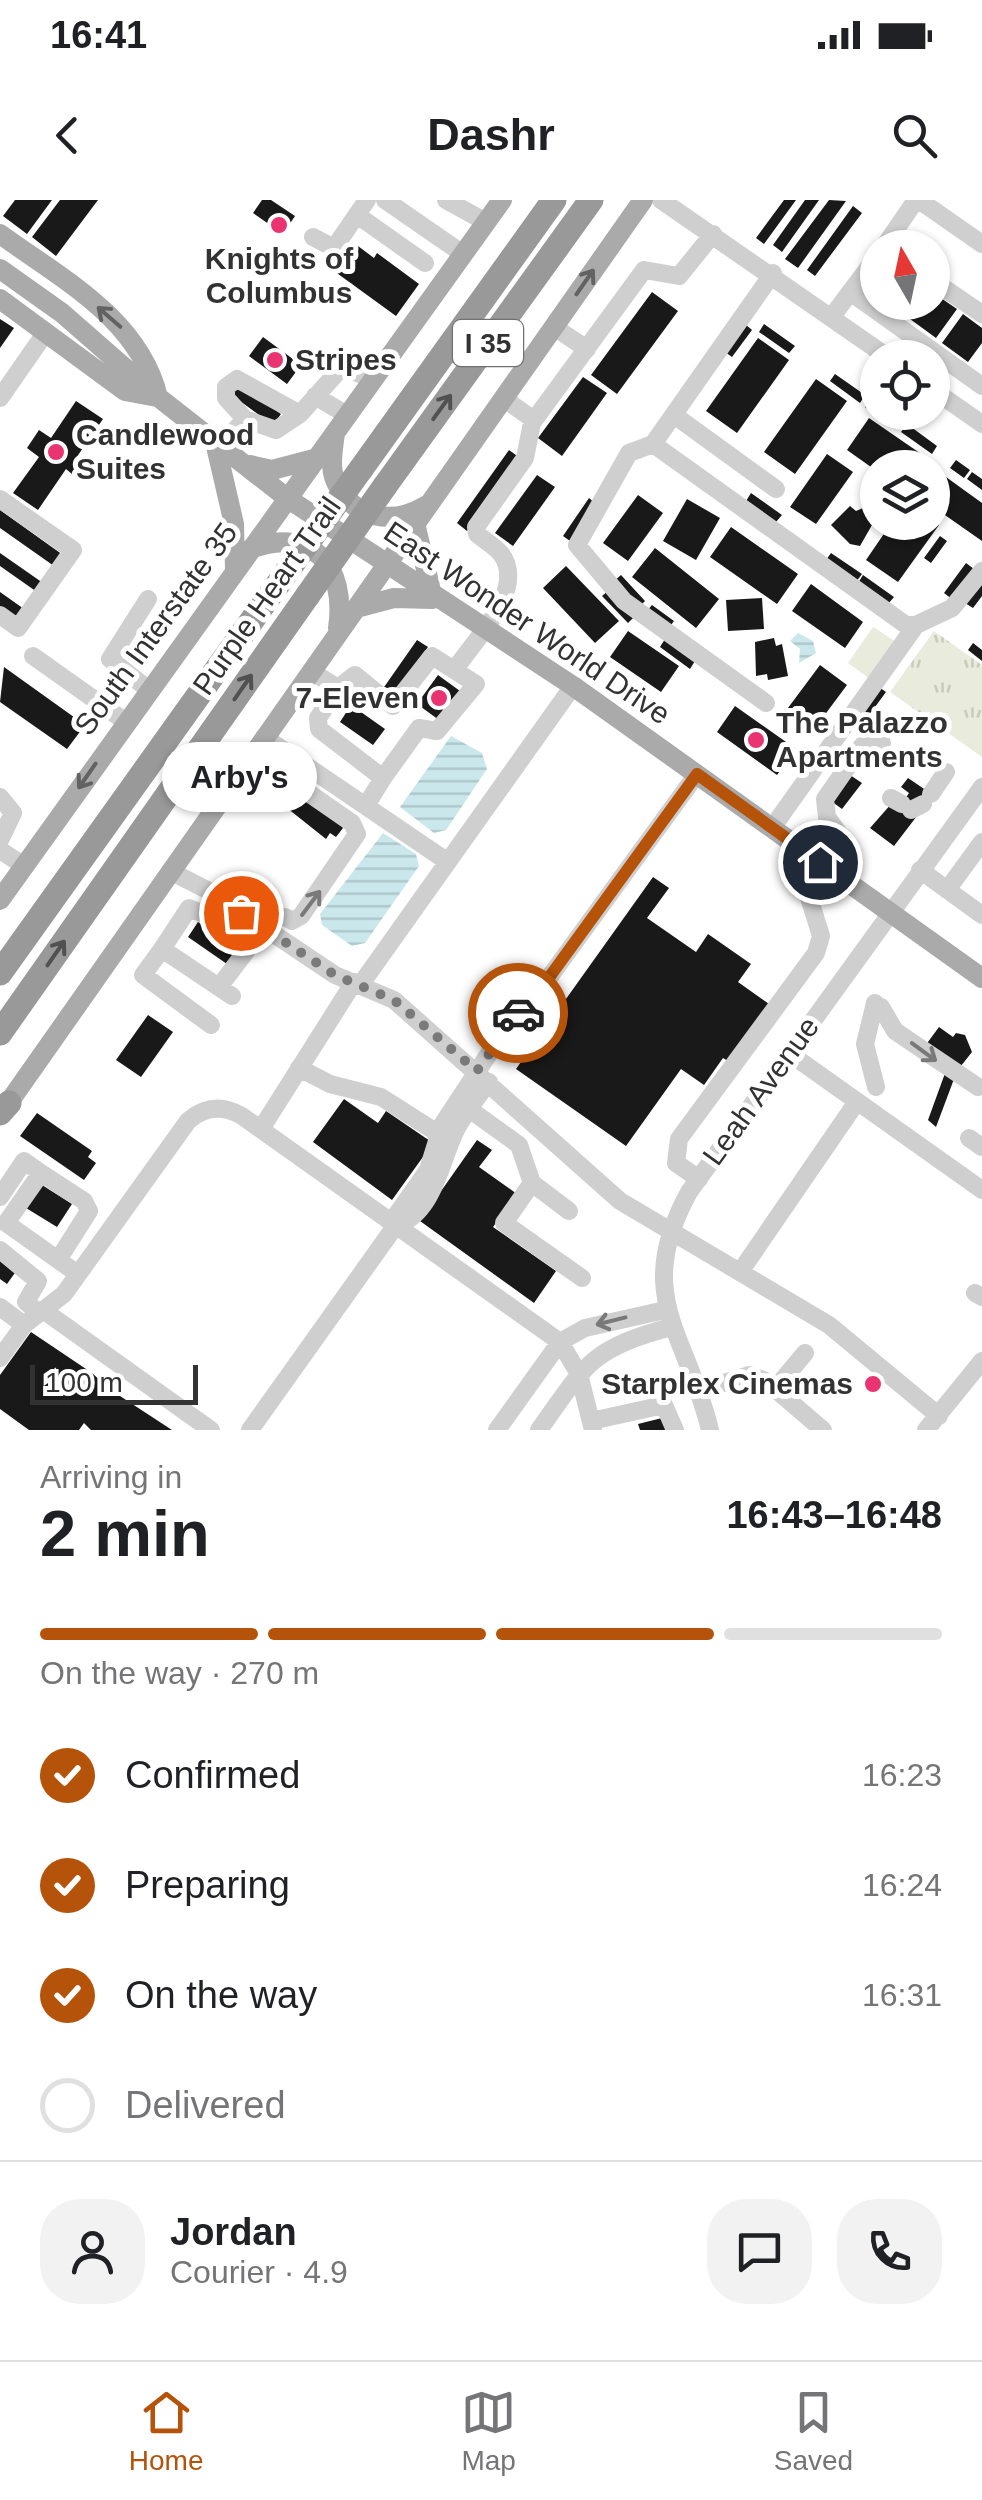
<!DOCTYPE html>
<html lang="en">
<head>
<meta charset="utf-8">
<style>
	body { margin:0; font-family:Helvetica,sans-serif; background:#f2f2f2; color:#202124; height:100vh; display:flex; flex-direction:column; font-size:38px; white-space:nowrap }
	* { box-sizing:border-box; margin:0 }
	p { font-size:32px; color:#757577 }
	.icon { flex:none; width:55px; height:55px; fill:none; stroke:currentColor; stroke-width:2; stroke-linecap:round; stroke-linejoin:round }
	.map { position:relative; height:1230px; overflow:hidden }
	.sheet { display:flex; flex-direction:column; background:#fff; flex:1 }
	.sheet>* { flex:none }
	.needle { width:65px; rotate:351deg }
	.controls { position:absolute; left:860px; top:30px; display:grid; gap:20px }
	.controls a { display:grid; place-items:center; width:90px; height:90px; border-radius:50%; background:#fff; box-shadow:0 2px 8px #0004; font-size:50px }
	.scale { position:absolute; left:30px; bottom:25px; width:168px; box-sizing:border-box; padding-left:10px; border:5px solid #323232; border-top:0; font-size:28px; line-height:35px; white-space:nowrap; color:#323232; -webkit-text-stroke:8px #fff; paint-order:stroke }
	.pin { position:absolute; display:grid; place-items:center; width:85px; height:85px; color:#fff; margin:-42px; border:5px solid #fff; border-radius:50%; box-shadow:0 2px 10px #0007 }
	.courier { position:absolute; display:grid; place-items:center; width:100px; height:100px; margin:-50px; border:8px solid #b45309; border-radius:50%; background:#fff; color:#222; box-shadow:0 2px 12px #0007 }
	.bubble { position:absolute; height:70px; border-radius:35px; background:#fff; box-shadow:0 2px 8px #0004; font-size:32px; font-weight:700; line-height:70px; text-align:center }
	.overview em { font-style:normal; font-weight:700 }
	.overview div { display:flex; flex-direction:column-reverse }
	.overview { display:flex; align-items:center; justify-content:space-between; height:170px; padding:0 40px }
	h1 { font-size:65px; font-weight:700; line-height:75px }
	.bar { display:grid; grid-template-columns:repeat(4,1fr); gap:15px 10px; align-content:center; height:120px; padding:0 40px }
	.bar i { height:12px; border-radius:8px; background:#e0e0e0 }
	.bar .on { background:#b45309 }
	.bar p { grid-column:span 4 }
	.line { display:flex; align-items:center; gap:25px; padding:0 40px; border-top:2px solid #e0e0e0 }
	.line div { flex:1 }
	.round { display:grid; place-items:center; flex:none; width:105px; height:105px; border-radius:40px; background:#f2f2f2 }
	ol { padding:0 40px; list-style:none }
	li { display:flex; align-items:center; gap:30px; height:110px }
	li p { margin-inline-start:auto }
	li .icon { padding:10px; border-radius:50%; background:#b45309; color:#fff; stroke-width:4 }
	li:last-child { color:#757577 }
	li i { width:55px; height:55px; border:5px solid #e0e0e0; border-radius:50% }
	.status { display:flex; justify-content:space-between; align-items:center; height:70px; padding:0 50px; background:#fff; direction:ltr }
	.status svg { height:28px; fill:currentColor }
	header { display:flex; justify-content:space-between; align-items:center; height:130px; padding:0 40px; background:#fff; font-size:45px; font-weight:700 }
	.menu { display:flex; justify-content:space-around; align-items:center; height:140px; border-top:2px solid #e0e0e0; background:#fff; font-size:28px; color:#757577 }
	.menu a { display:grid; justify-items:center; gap:5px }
	.menu .on { color:#b45309 }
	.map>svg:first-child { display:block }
</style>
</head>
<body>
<div class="status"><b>16:41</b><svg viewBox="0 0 49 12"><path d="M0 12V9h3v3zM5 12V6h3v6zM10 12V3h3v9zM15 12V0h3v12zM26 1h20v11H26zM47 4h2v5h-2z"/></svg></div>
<header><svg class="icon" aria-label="back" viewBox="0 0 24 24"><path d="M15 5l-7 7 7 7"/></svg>Dashr<svg class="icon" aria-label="search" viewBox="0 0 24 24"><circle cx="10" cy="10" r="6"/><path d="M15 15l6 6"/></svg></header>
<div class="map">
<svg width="982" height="1230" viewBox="0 0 982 1230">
	<defs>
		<pattern id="grass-tufts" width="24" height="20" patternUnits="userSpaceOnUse" patternTransform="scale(2.5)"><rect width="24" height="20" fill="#e9ebdd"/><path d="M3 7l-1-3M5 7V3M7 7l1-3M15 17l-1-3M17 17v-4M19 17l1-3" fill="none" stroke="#c8cabe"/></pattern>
		<pattern id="water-rules" width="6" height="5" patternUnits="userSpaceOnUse" patternTransform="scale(2.5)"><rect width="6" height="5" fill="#cae8ec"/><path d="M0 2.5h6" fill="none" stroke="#aec7cb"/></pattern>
	</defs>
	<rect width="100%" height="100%" fill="#fff"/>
	<path fill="url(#grass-tufts)" d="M934 431 982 465V557L890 492Z"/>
	<path fill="#e9ebdd" d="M873 427 896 442 870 479 848 463Z"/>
	<path fill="url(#water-rules)" d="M798 433 813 441 816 453 799 463 800 449 790 441Z
		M451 536 482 553 487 569 446 630 434 633 400 607Z
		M383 633 416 654 419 666 365 743 352 746 322 725 320 714Z"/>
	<path fill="#191919" d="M15 0H52L27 34 3 16Z
		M60 0H98L56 56 32 37Z
		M262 0H271L295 16 283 34 253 13Z
		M784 0H796L764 44 756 38Z
		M805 0H819L782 52 773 45Z
		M829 0 846 1 798 68 785 59Z
		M853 6 862 13 815 76 807 70Z
		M354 43 374 58 377 53 419 84 396 116 334 71Z
		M652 92 678 111 617 194 591 175Z
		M932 92 957 109 936 138 910 119 922 102H932Z
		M882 102H914L903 118Z
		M963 114 982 128V143L968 162 942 143Z
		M0 119 14 128 0 148Z
		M745 124 752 130 732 157 725 152Z
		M764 124 795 146 789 153 759 132Z
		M263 137 301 165 287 184 249 156Z
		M758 138 789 160 737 233 706 211Z
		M835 174 865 195 860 203 830 181Z
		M583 177 607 193 562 256 538 238Z
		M816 179 847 201 795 274 764 252Z
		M237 183 281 214 273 225 229 193Z
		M871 199 878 204V212H889L901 221 896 229 865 207Z
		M76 201 103 219 74 261 79 265 72 274 66 269 38 310 13 293 39 257 27 248 39 230 51 238Z
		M869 218 927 258 920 268H878V272L847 250Z
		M907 224 937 246 932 254 901 232Z
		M509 250 520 258 467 331 457 323Z
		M827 254 853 272 816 324 790 307Z
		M956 260 970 270 964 278 950 268Z
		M972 272 982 279V290L967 279Z
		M537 275 555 287 513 346 495 333Z
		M946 277 982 303V341L932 306V295Z
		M751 293 782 315 776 322 746 301Z
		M638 295 663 313 628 361 603 343Z
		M589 298 596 304 570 341 563 336Z
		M687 299 720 318 696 360 663 341Z
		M850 306 856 311 863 308 876 318 860 346 850 344 831 325Z
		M0 310 63 355 54 366 0 328Z
		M932 320 939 325 898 382 866 360 892 322Z
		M731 327 798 374 777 404 710 357Z
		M940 336 947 341 931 363 924 358Z
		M655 348 719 399 696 428 632 377Z
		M0 353 43 383 37 392 0 366Z
		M831 353 862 374 856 382 826 360Z
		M966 363 974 369 952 399 944 393Z
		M566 366 619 421 595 443 543 388Z
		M621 375 645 401 639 407 614 381Z
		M863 375 894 397 888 404 858 383Z
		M982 380V396L973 408 965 403Z
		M811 384 863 422 845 448 792 411Z
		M609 390 634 417 628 423 602 396Z
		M0 392 24 409 17 419 0 407Z
		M762 398 764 429 728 431 726 400Z
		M652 405 674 421 668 429 646 412Z
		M628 431 679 466 661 492 610 457Z
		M774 438 776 446 782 444 788 476 768 480 767 474 756 476 755 442Z
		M665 439 695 461 690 469 660 447Z
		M417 440 428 447 392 497 382 490Z
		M973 443 982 450V461L968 450Z
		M820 465 847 485 809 536 782 516Z
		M4 467 85 525 67 549 0 502Z
		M438 475 460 491 439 520 417 504Z
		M879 487 886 492 864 522 857 517Z
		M351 505 385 529 373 545 340 522Z
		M735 506 796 549 777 575 717 532Z
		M850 575 862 583 842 609 831 601Z
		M908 578 933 595 894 646 870 628 892 603 899 608 909 593 901 587Z
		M298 592 340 621 343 628 336 637 330 633 326 639 287 608 285 602Z
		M653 677 669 688 647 718 696 752 708 734 751 764 738 782 769 804 728 861 723 858 704 885 681 869 626 946 516 869Z
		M198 722 237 750 227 764 188 737Z
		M148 815 173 832 141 877 116 860Z
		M939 827 953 837 956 833 965 835 972 852 957 871 936 927 928 920 948 865 925 846Z
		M344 899 378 923 386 911 433 943 392 1000 313 942Z
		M37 913 92 951 88 957 96 963 84 980 20 936Z
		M477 940 492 950 479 967 517 994 493 1027 556 1071 534 1103 420 1021Z
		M42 985 72 1004 57 1027 26 1008Z
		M0 1058 17 1070 7 1084 0 1079Z
		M31 1132 92 1173 116 1195 122 1188 120 1196 172 1230H91L84 1223 79 1230H29L0 1209V1175Z
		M666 1217 669 1230H640L638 1224Z"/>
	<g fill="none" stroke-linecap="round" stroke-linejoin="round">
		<path stroke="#cfcfcf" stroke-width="18" d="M385 0 463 54
			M446 0 486 22
			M661 0 889 158
			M919 0 982 44
			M357 15 425 63
			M313 37 334 48 367 0
			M883 48 916 0
			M932 80 982 114
			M850 92 982 186
			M833 115 878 55
			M554 127 587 149
			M932 189 982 224
			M315 196 347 215
			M0 198 46 132
			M503 198 534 220
			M674 215 776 289
			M245 219 226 198V187L237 179 300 214
			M653 244 906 425H916L952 408 982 371
			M221 246 245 219 276 230 300 214 342 167 373 179
			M0 299 73 350 18 428 0 415
			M148 399 110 459 149 490
			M33 456 126 522
			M456 468C475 439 526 391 502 355 496 347 484 340 477 334L476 327 525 258 532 223 644 70 679 76 713 34
			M311 471 338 488 318 518 319 529 383 578 367 604
			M338 488 355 475 393 506 432 456 476 484 437 531 419 528 383 578
			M766 503 624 401 577 345 629 253 653 244 773 73
			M264 537 448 662
			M931 594 946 572
			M0 597 13 613 0 640
			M891 598 902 604
			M911 610 923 604
			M772 628 916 425
			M839 634 827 617 825 599 862 546 882 543
			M0 650 24 666
			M920 670 982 715
			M170 671 211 692 335 775 394 800 620 1001 829 1125 939 1216
			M947 690 982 642
			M285 717 292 721 301 716 357 634 352 623 287 578
			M162 749 143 775 211 825
			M361 784 573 486
			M219 787 247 750V743L214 718 189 708 162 749 232 796
			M875 803 865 844 876 887
			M881 807 895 831 978 887
			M789 853 982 990
			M299 868 330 884 381 897 439 934
			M462 904 519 945 532 983 569 1011
			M261 929 354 782
			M969 938 982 947
			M699 979 676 963 679 939 816 753 821 736 808 694 827 667
			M532 983 504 1023 582 1078
			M0 997 24 961 41 973
			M396 1025C435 1014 441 957 457 928 466 911 478 896 489 882
			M0 1050 38 1081 26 1102 39 1113
			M58 1060 89 1011 84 1001 41 973 6 1023 78 1074
			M740 1072 856 903
			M975 1093 982 1097
			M0 1107 24 1125
			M43 1110 211 1230
			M0 1158 24 1125 64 1094 188 921C205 906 223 905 242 916L560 1142 579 1174 593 1230
			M775 1189 805 1153
			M698 1191 749 1175 766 1181 823 1230
			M591 1221 664 1205 675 1230
			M250 1230 396 1025 397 1014 428 970 442 925 492 849 540 790 697 574
			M497 1230 560 1142 585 1128 665 1110
			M539 1230C586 1164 590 1149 671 1127
			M710 1230C687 1133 632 1096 689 992L982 587
			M926 1230 982 1161"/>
		<path stroke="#aaa" stroke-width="20" d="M0 34C62 79 139 119 158 197
			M0 69 62 113 158 197 287 298 573 486 982 778
			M0 99 125 191 157 197
			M335 233C333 249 329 268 336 282 354 320 393 325 425 306
			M215 242 234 324 235 370
			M250 265 272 270 314 259
			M415 323 432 395
			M250 349C313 325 347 367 338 428
			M356 408 394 398 433 399
			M0 700 502 0
			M0 915 643 0"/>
		<path stroke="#999" stroke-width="25" d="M361 269 554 0
			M385 286 591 0
			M0 773 283 377
			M0 833 308 395
			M0 913 9 903"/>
		<path stroke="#999" stroke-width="25" d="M283 377 361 269
			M308 395 385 286"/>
	</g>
	<defs><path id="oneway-shaft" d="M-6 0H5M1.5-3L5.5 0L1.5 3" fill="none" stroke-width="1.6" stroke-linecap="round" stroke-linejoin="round" transform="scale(2.5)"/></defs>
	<g stroke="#626262">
		<use href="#oneway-shaft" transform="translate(585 82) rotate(-55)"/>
		<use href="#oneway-shaft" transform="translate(109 117) rotate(-139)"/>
		<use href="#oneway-shaft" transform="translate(87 576) rotate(125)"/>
	</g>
	<g stroke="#515151">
		<use href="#oneway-shaft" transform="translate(442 207) rotate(-54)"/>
		<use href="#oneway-shaft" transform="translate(243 487) rotate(-55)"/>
		<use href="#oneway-shaft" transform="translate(56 753) rotate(-55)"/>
	</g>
	<g stroke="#797979">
		<use href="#oneway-shaft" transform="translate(311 703) rotate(-53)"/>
		<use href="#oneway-shaft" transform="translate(924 852) rotate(36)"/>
		<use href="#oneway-shaft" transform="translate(611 1121) rotate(166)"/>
	</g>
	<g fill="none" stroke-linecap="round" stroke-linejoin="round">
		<path stroke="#7a7a7a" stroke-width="10" stroke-dasharray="0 18" d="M241 713 335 775 394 800 477 871 518 813"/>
		<path stroke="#b45309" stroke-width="12" d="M518 813 540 790 697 574 820 662"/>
	</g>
	<g fill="#e93471" stroke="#fff" stroke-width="4">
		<circle cx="279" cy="25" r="10"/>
		<circle cx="275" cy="160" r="10"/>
		<circle cx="56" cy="252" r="10"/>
		<circle cx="439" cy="498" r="10"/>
		<circle cx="756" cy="540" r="10"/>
		<circle cx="873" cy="1184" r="10"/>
	</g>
	<g text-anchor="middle" stroke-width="10" stroke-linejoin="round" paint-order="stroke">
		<rect fill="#fff" stroke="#707070" stroke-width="2.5" x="453" y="120" width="70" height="46" rx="8"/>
		<g font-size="28" font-weight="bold" fill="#323232">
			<text x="488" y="153">I 35</text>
		</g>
		<g font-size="30" font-weight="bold" fill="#323232" stroke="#fff" text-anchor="start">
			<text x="279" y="69" text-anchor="middle">Knights of<tspan x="279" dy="34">Columbus</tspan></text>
			<text x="295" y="170">Stripes</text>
			<text x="76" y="245">Candlewood<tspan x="76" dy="34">Suites</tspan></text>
			<text x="419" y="508" text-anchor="end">7-Eleven</text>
			<text x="776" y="533">The Palazzo<tspan x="776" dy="34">Apartments</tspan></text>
			<text x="853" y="1194" text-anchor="end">Starplex Cinemas</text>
		</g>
		<g font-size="30" fill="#323232" stroke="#fff">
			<text transform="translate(267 396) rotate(-55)" y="10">Purple Heart Trail</text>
			<text transform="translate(527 423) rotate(34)" y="10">East Wonder World Drive</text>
			<text transform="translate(156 429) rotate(-54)" y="10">South Interstate 35</text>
			<text transform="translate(761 891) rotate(-54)" y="10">Leah Avenue</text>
		</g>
	</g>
</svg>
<div class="controls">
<a><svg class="needle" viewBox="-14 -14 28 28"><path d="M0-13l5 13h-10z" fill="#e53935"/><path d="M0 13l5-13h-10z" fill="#757577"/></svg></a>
<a><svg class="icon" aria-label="locate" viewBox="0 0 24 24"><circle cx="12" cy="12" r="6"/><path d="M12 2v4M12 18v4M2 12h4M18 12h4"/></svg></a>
<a><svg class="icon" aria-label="layers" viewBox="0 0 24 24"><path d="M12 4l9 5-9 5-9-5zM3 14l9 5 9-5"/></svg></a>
</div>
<div class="scale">100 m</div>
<div class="pin" style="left:241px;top:713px;background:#ea580c"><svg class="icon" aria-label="bag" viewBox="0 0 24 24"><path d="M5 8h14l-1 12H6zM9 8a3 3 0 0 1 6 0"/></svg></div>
<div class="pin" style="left:820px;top:662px;background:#1f2937"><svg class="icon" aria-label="home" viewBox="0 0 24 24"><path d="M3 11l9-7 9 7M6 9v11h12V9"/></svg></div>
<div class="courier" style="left:518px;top:813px"><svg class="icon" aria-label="car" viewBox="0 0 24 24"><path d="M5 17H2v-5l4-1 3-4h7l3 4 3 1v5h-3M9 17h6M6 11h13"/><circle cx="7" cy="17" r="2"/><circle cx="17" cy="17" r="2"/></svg></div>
<div class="bubble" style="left:162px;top:542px;width:155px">Arby's</div>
</div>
<section class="sheet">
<div class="overview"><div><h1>2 min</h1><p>Arriving in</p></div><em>16:43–16:48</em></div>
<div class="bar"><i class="on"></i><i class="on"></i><i class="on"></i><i></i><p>On the way · 270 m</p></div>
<ol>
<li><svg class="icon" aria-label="check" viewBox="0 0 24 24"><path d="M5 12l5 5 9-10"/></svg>Confirmed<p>16:23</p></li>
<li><svg class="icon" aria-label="check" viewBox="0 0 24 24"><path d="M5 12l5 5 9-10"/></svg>Preparing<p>16:24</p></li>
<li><svg class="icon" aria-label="check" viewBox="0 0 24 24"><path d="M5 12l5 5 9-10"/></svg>On the way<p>16:31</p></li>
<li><i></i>Delivered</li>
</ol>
<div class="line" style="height:180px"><a class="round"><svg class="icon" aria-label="person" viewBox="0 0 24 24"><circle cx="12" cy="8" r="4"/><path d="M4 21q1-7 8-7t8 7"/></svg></a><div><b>Jordan</b><p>Courier · 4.9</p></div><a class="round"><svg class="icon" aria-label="chat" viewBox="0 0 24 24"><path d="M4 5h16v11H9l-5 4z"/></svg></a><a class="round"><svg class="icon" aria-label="phone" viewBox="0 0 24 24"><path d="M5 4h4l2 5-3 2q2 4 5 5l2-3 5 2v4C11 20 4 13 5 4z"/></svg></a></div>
</section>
<nav class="menu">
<a class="on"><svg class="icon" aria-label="home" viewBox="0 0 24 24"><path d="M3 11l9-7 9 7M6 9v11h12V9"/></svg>Home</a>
<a><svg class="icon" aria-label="map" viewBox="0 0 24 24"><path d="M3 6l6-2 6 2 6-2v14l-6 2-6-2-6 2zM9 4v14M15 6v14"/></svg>Map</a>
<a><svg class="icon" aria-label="saved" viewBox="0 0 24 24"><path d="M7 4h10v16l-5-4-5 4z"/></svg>Saved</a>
</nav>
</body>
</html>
